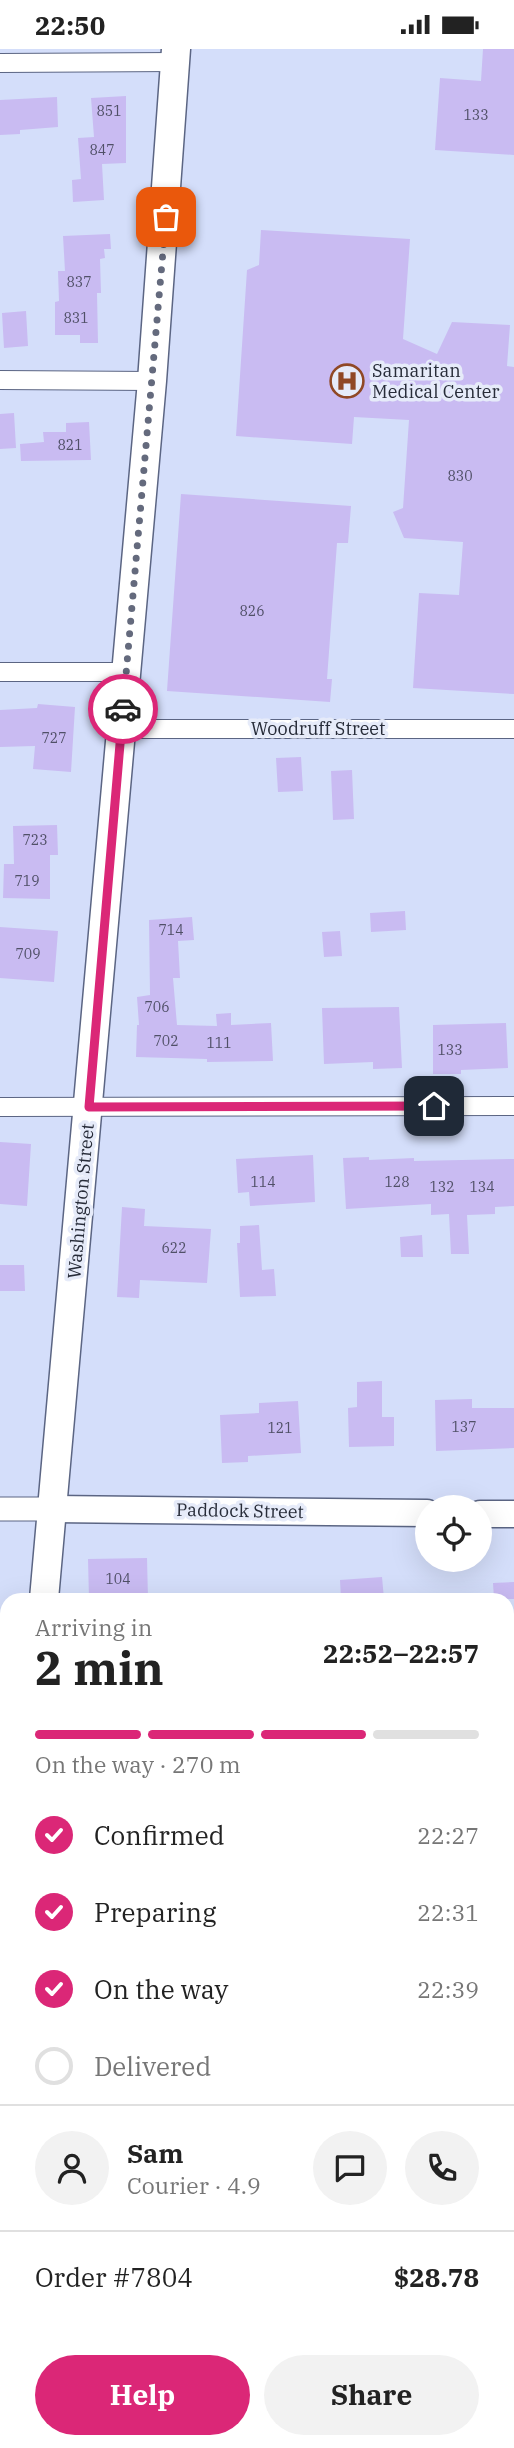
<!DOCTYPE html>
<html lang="en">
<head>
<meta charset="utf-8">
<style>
	body { margin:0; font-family:"IBM Plex Serif",serif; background:#f2f2f2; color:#222; height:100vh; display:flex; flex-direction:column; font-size:26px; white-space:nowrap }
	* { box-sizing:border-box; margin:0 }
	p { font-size:23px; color:#767676 }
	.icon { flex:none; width:38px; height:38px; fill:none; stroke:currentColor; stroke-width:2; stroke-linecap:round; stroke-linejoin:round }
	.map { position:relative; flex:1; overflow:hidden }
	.drawer { position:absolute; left:0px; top:1544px; width:514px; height:856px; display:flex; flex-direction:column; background:#fff; border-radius:21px 21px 0 0; box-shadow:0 7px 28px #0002 }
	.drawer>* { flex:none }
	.fabs { position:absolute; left:415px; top:1446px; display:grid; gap:14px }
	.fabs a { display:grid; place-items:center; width:77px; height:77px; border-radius:50%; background:#fff; box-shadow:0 7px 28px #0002; font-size:35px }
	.pin { position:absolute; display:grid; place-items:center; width:60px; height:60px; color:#fff; margin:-30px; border-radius:14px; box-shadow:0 4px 10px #0006 }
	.courier { position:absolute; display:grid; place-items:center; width:70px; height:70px; margin:-35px; border:5px solid #db2777; border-radius:50%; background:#fff; color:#222; box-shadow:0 2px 9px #0007 }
	.summary em { font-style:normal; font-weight:700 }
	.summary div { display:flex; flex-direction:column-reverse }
	.summary { display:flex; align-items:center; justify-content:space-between; height:119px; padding:0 35px }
	h1 { font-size:46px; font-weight:700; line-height:52px }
	.bar { display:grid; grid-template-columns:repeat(4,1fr); gap:10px 7px; align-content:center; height:84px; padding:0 35px }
	.bar i { height:9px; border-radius:5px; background:#e0e0e0 }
	.bar .current { background:#db2777 }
	.bar p { grid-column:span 4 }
	.line { display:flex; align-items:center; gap:18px; padding:0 35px; border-top:2px solid #e0e0e0 }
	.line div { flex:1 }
	.round { display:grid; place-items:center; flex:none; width:74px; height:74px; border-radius:37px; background:#f2f2f2 }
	ol { padding:0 35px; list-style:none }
	li { display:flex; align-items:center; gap:21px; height:77px }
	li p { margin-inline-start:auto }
	li .icon { padding:7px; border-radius:50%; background:#db2777; color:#fff; stroke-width:4 }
	li:last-child { color:#767676 }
	li i { width:38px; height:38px; border:4px solid #e0e0e0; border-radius:50% }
	.primary-button { display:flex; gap:14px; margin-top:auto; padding:14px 35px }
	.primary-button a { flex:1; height:80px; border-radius:42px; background:#db2777; color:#fff; font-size:28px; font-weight:700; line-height:80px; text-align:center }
	.primary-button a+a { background:#f2f2f2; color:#222 }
	.status { display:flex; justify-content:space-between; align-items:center; height:49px; padding:0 35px; background:#fff; direction:ltr }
	.status svg { height:19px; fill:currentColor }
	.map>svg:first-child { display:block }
</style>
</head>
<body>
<div class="status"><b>22:50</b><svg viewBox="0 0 49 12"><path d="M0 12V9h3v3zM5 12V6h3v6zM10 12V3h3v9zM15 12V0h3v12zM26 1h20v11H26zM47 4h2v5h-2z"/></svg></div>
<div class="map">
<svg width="514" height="2399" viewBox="0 0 514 2399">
	<rect width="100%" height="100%" fill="#d4defa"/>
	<path fill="#c9bbf2" d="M483 0H514V106L435 101 440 29 481 32Z
		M126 47V114L102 115 104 151 73 153 72 131 81 130 78 89 94 88 91 49Z
		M57 48 58 78 20 81V85L0 86V51Z
		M261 181 410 190 403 290 437 305 452 273 510 276 507 317 514 318V645L413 639 419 544 459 546 463 493 404 489 393 463 403 459 409 371 354 368 352 395 236 387 247 221 259 216Z
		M110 185 111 200H104L105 209 100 210 101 244H97L98 294H80V286H55V253L59 252 58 222H65L63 187Z
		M26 262 28 297 4 299 2 264Z
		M14 364 16 399 0 400V365Z
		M89 373 91 411 21 412 20 395 44 393 43 383H66V374Z
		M181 445 351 457 348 494H337L327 630H332L330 653 167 642Z
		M38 655 75 658 71 723 33 720 35 697 0 698V661L37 659Z
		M301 708 303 742 278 743 276 709Z
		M352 721 354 770 333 771 331 722Z
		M57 776 58 806H50V850L3 849 4 815H14L13 777Z
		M405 862 406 881 371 883 370 864Z
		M192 868 194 891 178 892 180 929H173L177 976 217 977 216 965 231 964V976L271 974 273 1012 207 1013V1010L136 1008 137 976H139L137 948 150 946 149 871Z
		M0 878 58 882 54 933 0 929Z
		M340 882 342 907 324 908 322 883Z
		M399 958 402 1019 373 1020V1013L324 1015 322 959Z
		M506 974 508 1019 461 1021V1025H433V976Z
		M0 1093 31 1095 27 1157 0 1155Z
		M313 1106 315 1153 250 1157 249 1143 238 1144 236 1110Z
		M369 1108V1111L414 1109V1112L514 1110V1157L495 1158V1165L467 1166 469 1205H451L449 1165 431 1166V1155L346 1160 343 1109Z
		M122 1158 145 1160 144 1177 211 1180 207 1234 140 1231 139 1249 117 1248Z
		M259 1176 262 1221 274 1220 276 1247 240 1248 237 1194H240V1177Z
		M422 1186 423 1208H401L400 1188Z
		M0 1216H24L25 1242H0Z
		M382 1332V1368H394V1397L349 1398 348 1359 357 1358V1333Z
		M472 1350V1359H514V1399L436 1402 435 1351Z
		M298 1352 301 1404 248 1407V1413L222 1414 220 1366 259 1364V1354Z
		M147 1509 148 1550H89L88 1510Z
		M382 1528 384 1550H341L340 1531Z
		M514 1533V1550H494L493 1534Z"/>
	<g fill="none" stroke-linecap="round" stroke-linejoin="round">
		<defs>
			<path id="minor" d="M0 14 175 13
				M0 331 152 332
				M0 623H126
				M122 680H514
				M0 1058 514 1057
				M0 1889 7 1890
				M508 1900H514
				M0 2303H7
				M508 2304H514
				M369 2392V2399"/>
			<path id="tertiary" d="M0 1460H53"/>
			<path id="secondary" d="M53 1460 427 1464
				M480 1465H514"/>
			<path id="primary" d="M44 1550 152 332 176 0
				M0 2036 7 1961"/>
		</defs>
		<use href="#minor" stroke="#5b6583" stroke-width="20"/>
		<use href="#tertiary" stroke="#5b6583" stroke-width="25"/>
		<use href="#secondary" stroke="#5b6583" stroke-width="29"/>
		<use href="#primary" stroke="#5b6583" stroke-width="31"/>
		<use href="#minor" stroke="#fff" stroke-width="18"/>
		<use href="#tertiary" stroke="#fff" stroke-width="23"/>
		<use href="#secondary" stroke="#fff" stroke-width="26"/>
		<use href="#primary" stroke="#fff" stroke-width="28"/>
	</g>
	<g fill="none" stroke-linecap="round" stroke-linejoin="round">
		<path stroke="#646a7d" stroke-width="7" stroke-dasharray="0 12.6" d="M123 660 166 168"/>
		<path stroke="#db2777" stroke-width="9" d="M123 660 89 1058 434 1057"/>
	</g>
	<defs>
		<symbol id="hospital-ring" viewBox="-11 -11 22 22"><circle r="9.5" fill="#e6ebf9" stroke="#904825" stroke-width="1.5"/><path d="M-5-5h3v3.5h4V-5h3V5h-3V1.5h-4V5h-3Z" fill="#904825"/></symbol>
	</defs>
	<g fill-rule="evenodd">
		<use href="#hospital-ring" x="328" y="313" width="38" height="38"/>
	</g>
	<g text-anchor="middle" stroke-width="7" stroke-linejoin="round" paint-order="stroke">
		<g font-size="14" fill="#505067">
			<text x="109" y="67">851</text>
			<text x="476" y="71">133</text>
			<text x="102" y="106">847</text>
			<text x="79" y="238">837</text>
			<text x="76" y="274">831</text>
			<text x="70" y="401">821</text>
			<text x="460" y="432">830</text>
			<text x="252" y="567">826</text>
			<text x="54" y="694">727</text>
			<text x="35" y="796">723</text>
			<text x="27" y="837">719</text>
			<text x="171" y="886">714</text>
			<text x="28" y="910">709</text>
			<text x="157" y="963">706</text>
			<text x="166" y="997">702</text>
			<text x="219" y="999">111</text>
			<text x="450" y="1006">133</text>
			<text x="263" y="1138">114</text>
			<text x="397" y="1138">128</text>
			<text x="442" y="1143">132</text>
			<text x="482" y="1143">134</text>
			<text x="174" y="1204">622</text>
			<text x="464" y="1383">137</text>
			<text x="280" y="1384">121</text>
			<text x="118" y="1535">104</text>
		</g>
		<g font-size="18" fill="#272c39" stroke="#e6ebf9" text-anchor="start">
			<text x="372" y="328">Samaritan<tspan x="372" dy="21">Medical Center</tspan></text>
		</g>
		<g font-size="18" fill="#272c39" stroke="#e6ebf9">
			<text x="318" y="686">Woodruff Street</text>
			<text transform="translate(81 1152) rotate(-85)" y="6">Washington Street</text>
			<text transform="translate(240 1462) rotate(1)" y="6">Paddock Street</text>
		</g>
	</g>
</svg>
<div class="fabs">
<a><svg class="icon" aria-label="locate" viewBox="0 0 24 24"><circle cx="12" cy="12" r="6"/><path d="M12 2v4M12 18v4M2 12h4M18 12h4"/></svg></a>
</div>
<div class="pin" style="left:166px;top:168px;background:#ea580c"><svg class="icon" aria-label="bag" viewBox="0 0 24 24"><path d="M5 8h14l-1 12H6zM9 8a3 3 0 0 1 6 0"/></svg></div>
<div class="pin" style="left:434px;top:1057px;background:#1f2937"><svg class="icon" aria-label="home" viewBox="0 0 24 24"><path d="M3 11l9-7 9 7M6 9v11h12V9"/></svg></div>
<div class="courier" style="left:123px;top:660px"><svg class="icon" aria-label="car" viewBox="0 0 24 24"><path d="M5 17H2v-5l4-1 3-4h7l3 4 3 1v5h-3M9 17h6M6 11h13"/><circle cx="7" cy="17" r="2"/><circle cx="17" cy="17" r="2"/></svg></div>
<section class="drawer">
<div class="summary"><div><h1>2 min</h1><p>Arriving in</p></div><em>22:52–22:57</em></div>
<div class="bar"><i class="current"></i><i class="current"></i><i class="current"></i><i></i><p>On the way · 270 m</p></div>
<ol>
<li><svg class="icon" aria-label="check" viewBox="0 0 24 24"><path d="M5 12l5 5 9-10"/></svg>Confirmed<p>22:27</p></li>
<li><svg class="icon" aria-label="check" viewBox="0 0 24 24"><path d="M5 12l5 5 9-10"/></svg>Preparing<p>22:31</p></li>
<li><svg class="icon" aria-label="check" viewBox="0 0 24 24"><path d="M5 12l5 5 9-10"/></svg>On the way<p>22:39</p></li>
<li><i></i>Delivered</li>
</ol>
<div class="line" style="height:126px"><a class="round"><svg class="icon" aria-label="person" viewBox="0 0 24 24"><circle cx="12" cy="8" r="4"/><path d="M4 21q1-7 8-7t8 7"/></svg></a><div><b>Sam</b><p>Courier · 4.9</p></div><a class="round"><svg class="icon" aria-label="chat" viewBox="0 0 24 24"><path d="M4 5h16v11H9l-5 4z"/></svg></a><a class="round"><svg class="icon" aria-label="phone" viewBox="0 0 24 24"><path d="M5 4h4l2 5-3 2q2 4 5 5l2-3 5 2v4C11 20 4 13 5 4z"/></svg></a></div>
<div class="line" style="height:91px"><div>Order #7804</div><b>$28.78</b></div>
<div class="primary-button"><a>Help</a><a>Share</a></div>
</section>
</div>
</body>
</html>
